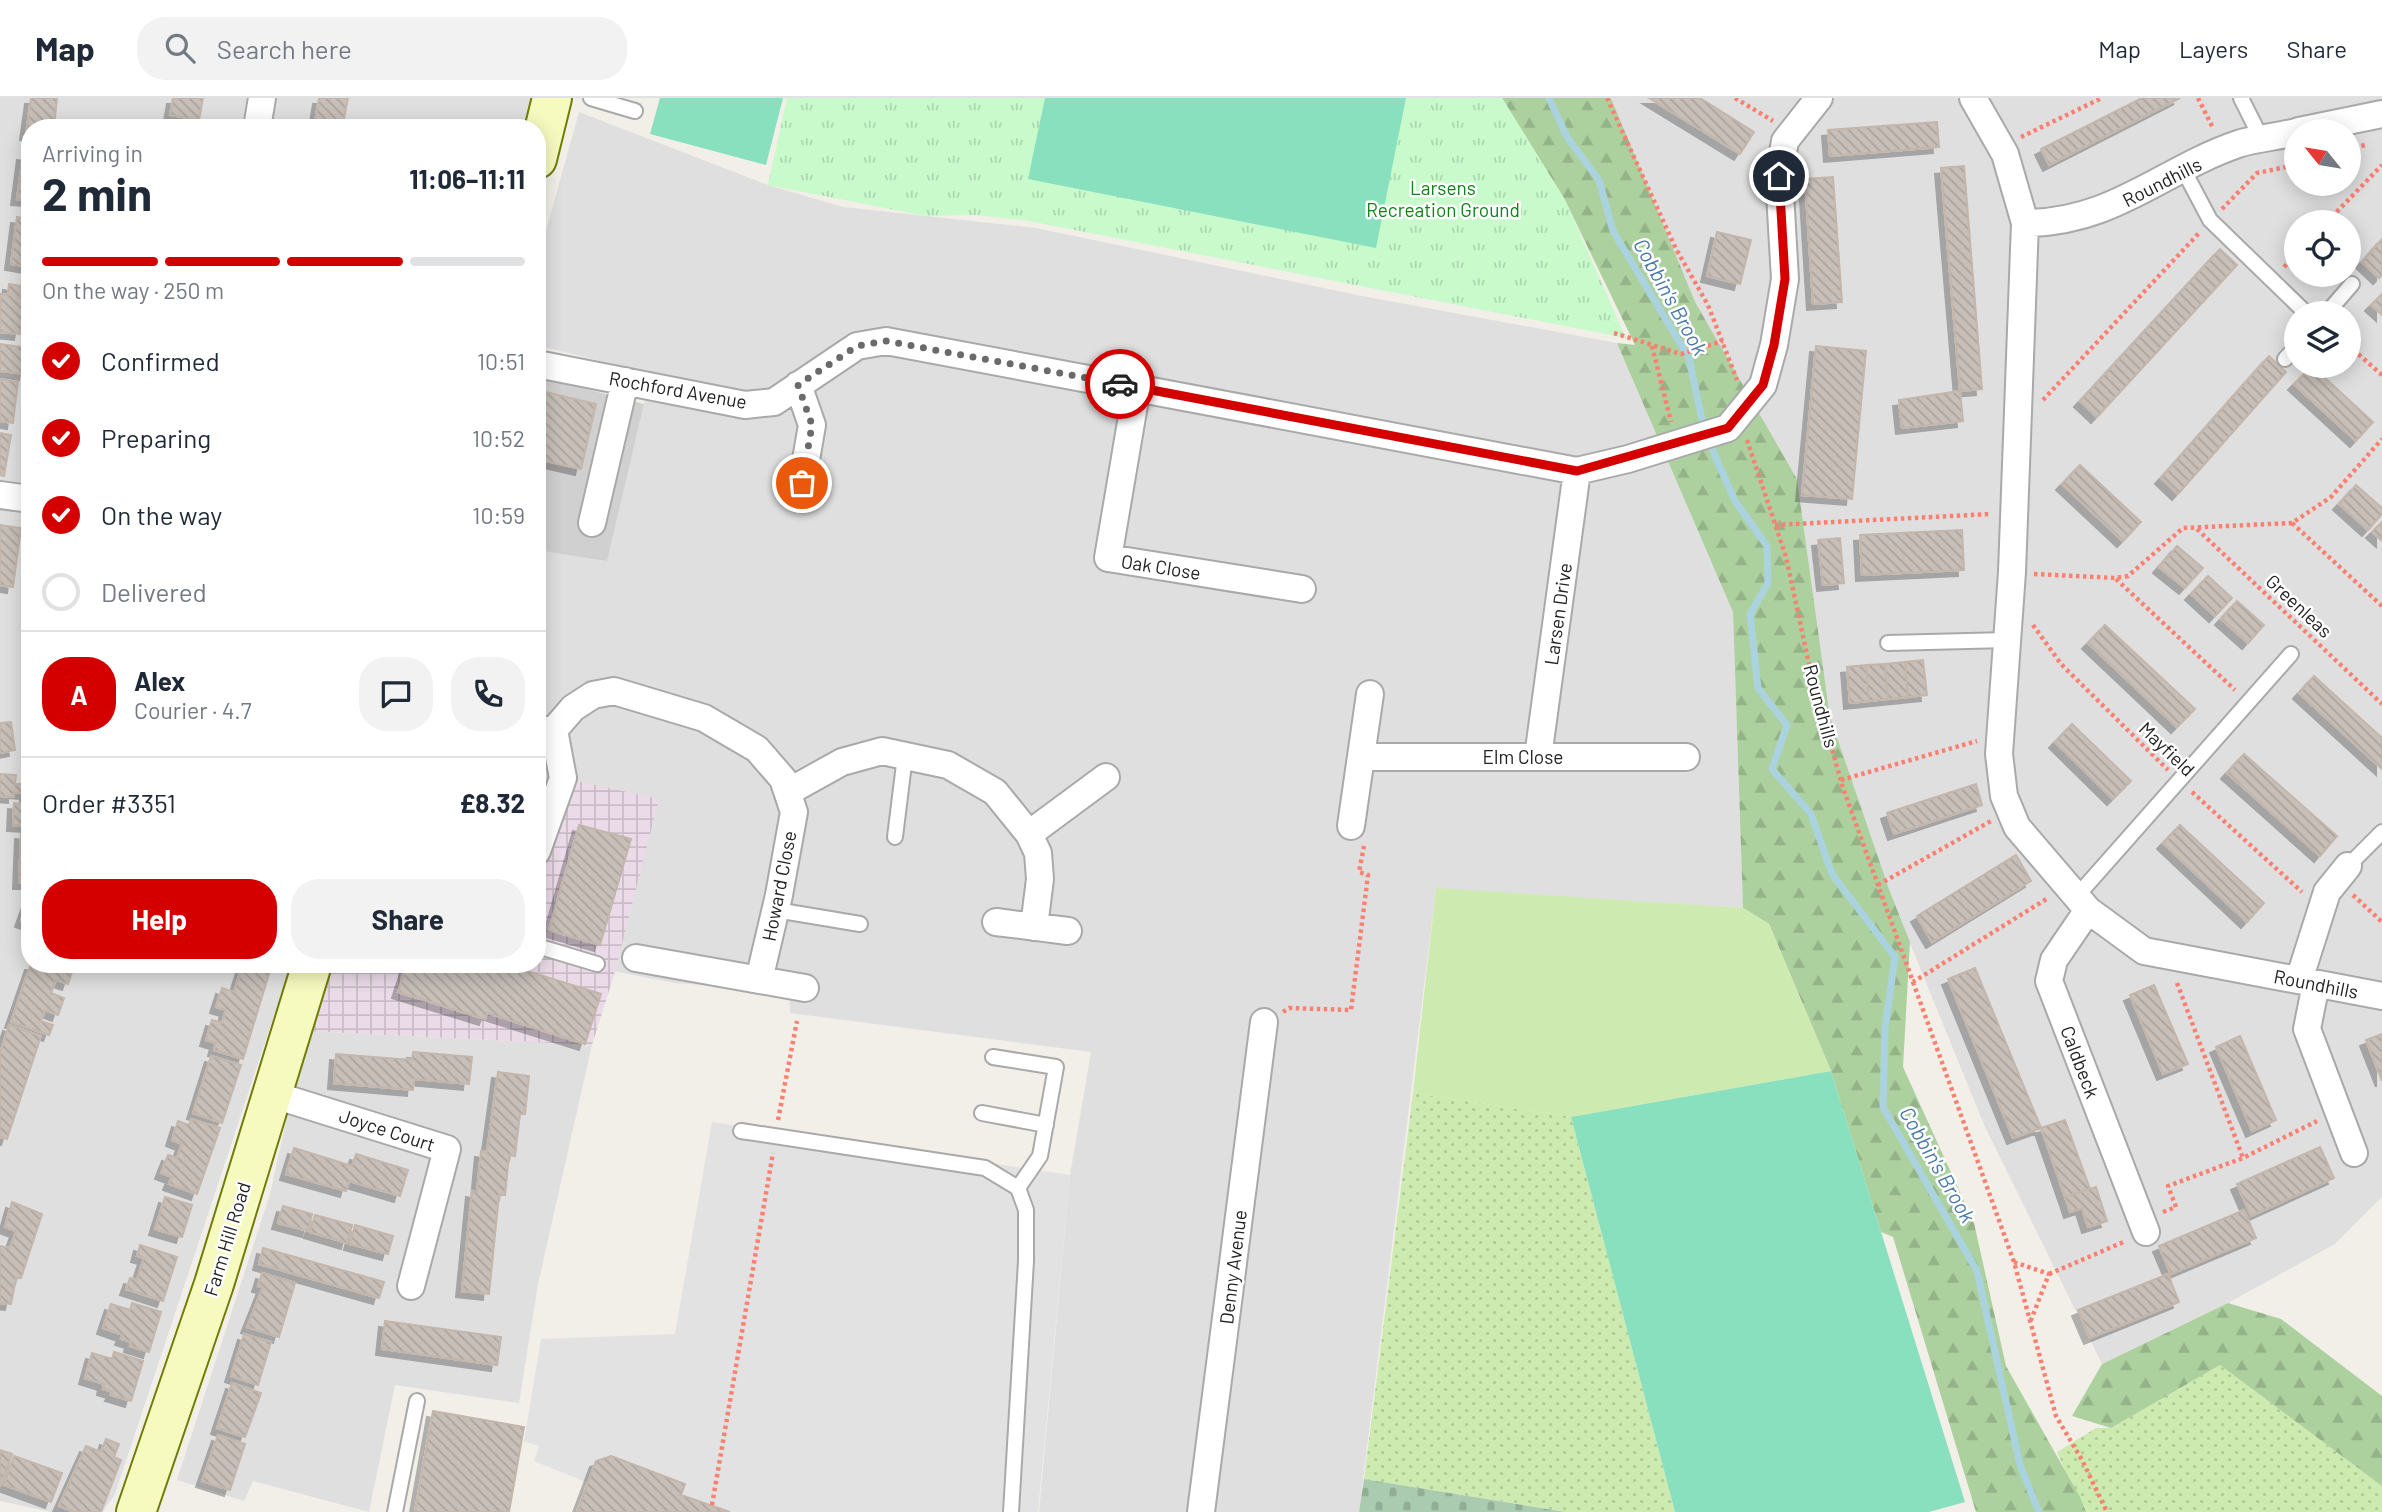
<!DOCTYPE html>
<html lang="en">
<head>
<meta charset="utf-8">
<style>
	body { margin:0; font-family:Barlow,sans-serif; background:#f2f2f3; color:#1f2937; height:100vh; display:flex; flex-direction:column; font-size:26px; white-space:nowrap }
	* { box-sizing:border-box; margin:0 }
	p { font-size:23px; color:#747a83 }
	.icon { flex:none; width:38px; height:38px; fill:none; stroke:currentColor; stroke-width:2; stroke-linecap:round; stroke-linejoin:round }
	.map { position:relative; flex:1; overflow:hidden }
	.details { position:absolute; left:21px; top:21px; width:525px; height:854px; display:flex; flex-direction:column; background:#fff; border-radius:28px; box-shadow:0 4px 18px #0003 }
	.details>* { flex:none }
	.needle { width:46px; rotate:300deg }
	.fabs { position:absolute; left:2284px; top:21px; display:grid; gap:14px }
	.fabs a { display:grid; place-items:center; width:77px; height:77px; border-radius:50%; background:#fff; box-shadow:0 4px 18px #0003; font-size:35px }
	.pin { position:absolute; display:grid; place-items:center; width:60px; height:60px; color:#fff; margin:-30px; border:4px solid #fff; border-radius:50%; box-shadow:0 2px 7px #0007 }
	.courier { position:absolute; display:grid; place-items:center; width:70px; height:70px; margin:-35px; border:5px solid #d40000; border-radius:50%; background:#fff; color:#222; box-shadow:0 2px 9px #0007 }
	.summary em { font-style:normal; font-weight:700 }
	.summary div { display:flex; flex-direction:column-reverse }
	.summary { display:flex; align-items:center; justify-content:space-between; height:119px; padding:0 21px }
	h1 { font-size:46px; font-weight:700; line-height:52px }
	.bar { display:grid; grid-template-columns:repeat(4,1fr); gap:10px 7px; align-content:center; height:84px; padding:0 21px }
	.bar i { height:9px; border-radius:5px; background:#e0e1e3 }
	.bar .active { background:#d40000 }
	.bar p { grid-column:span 4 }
	.line { display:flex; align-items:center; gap:18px; padding:0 21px; border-top:2px solid #e0e1e3 }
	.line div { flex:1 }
	.round { display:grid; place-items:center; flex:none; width:74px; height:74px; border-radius:28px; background:#f2f2f3 }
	ol { padding:0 21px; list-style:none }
	li { display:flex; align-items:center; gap:21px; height:77px }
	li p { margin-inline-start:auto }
	li .icon { padding:7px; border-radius:50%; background:#d40000; color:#fff; stroke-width:4 }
	li:last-child { color:#747a83 }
	li i { width:38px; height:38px; border:4px solid #e0e1e3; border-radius:50% }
	.action { display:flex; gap:14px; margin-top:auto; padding:14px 21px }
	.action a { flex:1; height:80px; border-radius:28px; background:#d40000; color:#fff; font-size:28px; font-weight:700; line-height:80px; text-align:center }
	.action a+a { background:#f2f2f3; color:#1f2937 }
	header { display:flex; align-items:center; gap:42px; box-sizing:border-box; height:98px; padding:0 35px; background:#fff; border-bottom:2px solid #e0e1e3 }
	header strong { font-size:33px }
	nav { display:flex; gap:38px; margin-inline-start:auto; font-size:24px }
	.search { width:490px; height:63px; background:#f2f2f3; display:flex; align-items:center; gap:18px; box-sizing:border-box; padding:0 24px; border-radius:28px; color:#747a83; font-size:26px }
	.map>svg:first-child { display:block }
</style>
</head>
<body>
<header>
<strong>Map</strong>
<div class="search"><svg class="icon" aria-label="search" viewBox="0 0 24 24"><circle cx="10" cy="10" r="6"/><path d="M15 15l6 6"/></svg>Search here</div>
<nav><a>Map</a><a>Layers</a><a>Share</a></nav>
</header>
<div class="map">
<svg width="2382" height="1414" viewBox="0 0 2382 1414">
	<defs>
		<pattern id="industrial-grid" width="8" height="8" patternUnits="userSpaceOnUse" patternTransform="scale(1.75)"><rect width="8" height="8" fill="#ebdbe8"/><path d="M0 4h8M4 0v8" fill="none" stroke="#c9bcc7"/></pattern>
		<pattern id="grass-dots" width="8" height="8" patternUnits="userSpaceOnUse" patternTransform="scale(1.75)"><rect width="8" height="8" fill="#cdebb0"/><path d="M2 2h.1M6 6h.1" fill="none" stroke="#b0c997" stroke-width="1.8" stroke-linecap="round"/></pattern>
		<pattern id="forest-firs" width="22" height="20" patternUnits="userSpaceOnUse" patternTransform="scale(1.75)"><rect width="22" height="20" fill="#add19e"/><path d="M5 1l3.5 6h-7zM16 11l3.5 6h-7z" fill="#95b388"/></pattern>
		<pattern id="cemetery-stones" width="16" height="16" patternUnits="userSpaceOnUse" patternTransform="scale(1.75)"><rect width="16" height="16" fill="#aacbaf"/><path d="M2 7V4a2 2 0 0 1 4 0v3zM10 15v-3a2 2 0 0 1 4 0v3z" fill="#92ae96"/></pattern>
		<pattern id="park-tufts" width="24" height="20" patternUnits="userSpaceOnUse" patternTransform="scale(1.75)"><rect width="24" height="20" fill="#c8facc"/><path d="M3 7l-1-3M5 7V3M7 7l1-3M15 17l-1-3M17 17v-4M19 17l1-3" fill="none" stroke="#acd6af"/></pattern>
		<pattern id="building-back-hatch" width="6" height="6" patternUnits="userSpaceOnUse" patternTransform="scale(1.75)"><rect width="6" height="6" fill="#c7bfb8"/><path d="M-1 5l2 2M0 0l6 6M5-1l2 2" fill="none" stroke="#aba49e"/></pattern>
		<filter id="shadow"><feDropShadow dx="-6" dy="6" stdDeviation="0" flood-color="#0004"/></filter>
	</defs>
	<rect width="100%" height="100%" fill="#f2efe9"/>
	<path fill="#e0dfdf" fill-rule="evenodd" d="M0 0H537L529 30H30V866H291L115 1396 103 1414H51L0 1403Z
		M1611 0H2382V1099L2335 1146 2228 1205 2102 1266 1985 1029 1885 784 1830 619 1797 381 1693 206ZM2296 33H2348V86H2296ZM2296 124H2348V177H2296ZM2296 215H2348V268H2296Z
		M579 14 768 87 843 109 1036 130 1362 198 1617 245 1688 403 1733 514 1743 810 1436 791 1359 1414H1039L1070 1077 1091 954 790 915 789 893 675 885 613 873 537 753V452L607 462 651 276 537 247V165Z
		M306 933 592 947 538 1186 519 1305 395 1287 369 1414 253 1383 244 1403 177 1382 270 1096Z"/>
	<path fill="url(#industrial-grid)" d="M563 680 659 701 614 877 592 947 306 933 327 866H537V753Z"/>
	<path fill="#d0d0d0" d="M537 278 644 306 607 463 537 452Z"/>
	<path fill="url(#grass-dots)" d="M1413 995 1571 1019 1675 1414H1566L1364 1381Z
		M2220 1267 2382 1388V1414H2083L2057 1354 2096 1330H2111Z"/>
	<path fill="url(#forest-firs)" d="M1502 0H1611L1695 204 1797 381 1830 619 1890 794 1910 844 1903 969 1974 1125 2006 1268 2080 1399 2086 1414H1976L1893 1139 1881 1134 1831 973 1769 826 1743 810 1733 514 1617 245 1635 247 1565 102Z
		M2228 1205 2281 1221 2382 1298V1388L2220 1267 2111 1330 2072 1318 2102 1266Z"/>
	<path fill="url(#cemetery-stones)" d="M1364 1381 1553 1412 1566 1414H1359Z"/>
	<path fill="url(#park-tufts)" d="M787 0H1502L1565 102 1626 240 1029 123 977 117 926 118 768 87Z"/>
	<path fill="#cdebb0" d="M1436 790 1743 810 1769 826 1831 973 1571 1019 1413 995Z"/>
	<path fill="#88e0be" d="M660 0H783L766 67 650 36Z
		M1045 0H1406L1376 150 1028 81Z
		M1831 973 1965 1404 1929 1414H1675L1571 1019Z"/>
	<path fill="#e2e2e2" d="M712 1024 1070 1077 1038 1414H732L681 1397 684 1386 612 1358 596 1363 588 1385 534 1363 539 1348 524 1343 541 1241 675 1236Z"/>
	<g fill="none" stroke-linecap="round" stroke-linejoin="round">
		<path stroke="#aad3df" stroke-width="7" d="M1549 0 1567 39 1599 82 1613 133 1689 260 1704 331
			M1708 342 1735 403 1767 448 1768 485 1750 516 1758 590 1787 627 1772 671 1811 716 1832 776 1895 859 1885 930 1883 1009 1977 1173 2020 1367 2039 1414"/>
	</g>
	<path fill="url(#building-back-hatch)" stroke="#c4b6ab" stroke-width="2" filter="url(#shadow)" d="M31 0H57L54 30H30V37L26 36Z
		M173 0H203L199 22 170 17Z
		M319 0H348L342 30H314Z
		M1649 0H1700L1754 34 1740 56Z
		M2142 0H2180L2049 67 2041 51Z
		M1937 24 1939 49 1830 58 1828 32Z
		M23 56 30 57V102L17 101Z
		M1964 68 1982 291 1960 293 1941 70Z
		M1833 79 1842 204 1813 206 1805 81Z
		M17 119 30 121V169L11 166Z
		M1717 134 1751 142 1740 186 1707 178Z
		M2382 141V177L2379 180 2362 164Z
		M2220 151 2237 167 2097 319 2080 303Z
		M9 186 22 188 20 198 30 199 26 226 22 225 20 236 0 234 1 196 8 197Z
		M2382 196V217L2371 207Z
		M0 246 29 250 25 276 0 273Z
		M1816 248 1866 253 1852 401 1802 397Z
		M2269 258 2286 274 2178 396 2161 380Z
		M2312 268 2373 324 2356 343 2294 286Z
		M0 281 18 284 13 325 0 323Z
		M537 292 596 306 581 371 537 361Z
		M1960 293 1963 323 1902 330 1899 302Z
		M0 335 11 337 4 378 0 377Z
		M2080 367 2141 424 2123 443 2062 386Z
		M2356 387 2382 410V416L2368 432 2339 406Z
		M2382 424V443L2372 434Z
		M0 427 21 430 13 489 0 487Z
		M1962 432 1964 472 1862 477 1860 437Z
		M1840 440 1844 485 1823 487 1818 442Z
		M2177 448 2203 470 2185 490 2159 469Z
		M2208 478 2232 500 2215 518 2191 496Z
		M2237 503 2264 527 2248 545 2221 521Z
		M2105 527 2195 611 2177 629 2088 545Z
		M1923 562 1927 597 1908 599 1905 564Z
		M1905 564 1908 599 1888 601 1885 566Z
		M1885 566 1888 601 1869 603 1866 567Z
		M1866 567 1869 603 1850 605 1847 569Z
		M2314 578 2382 640V671L2299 595Z
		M11 624 15 652 0 655V625Z
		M2072 626 2131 683 2113 701 2055 644Z
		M2244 656 2337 738 2320 758 2227 675Z
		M0 676 16 677 15 686H30V728L13 727 14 705 26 706V695L14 694V699L0 698Z
		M1976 686 1982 707 1894 736 1887 715Z
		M579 727 631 741 600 847 549 832Z
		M2180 727 2264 805 2247 824 2163 745Z
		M21 735 30 736V785H19Z
		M2016 757 2031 783 1932 844 1917 818Z
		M30 798V826L21 823Z
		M31 866 74 868 68 886 56 882 51 895 64 900 58 917 45 912 41 923 53 927 49 937 11 924Z
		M243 866H272L243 961 214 952 216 945 206 942 212 922 222 925 226 912 216 909 222 890 234 894Z
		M407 866H487L497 869V866H505L601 896 585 946 487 915 485 921 398 894Z
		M1975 870 2041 1030 2013 1040 1948 881Z
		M2154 887 2188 966 2163 976 2130 897Z
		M9 927 41 938 7 1041 0 1039V955Z
		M2382 936V983L2366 942Z
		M2240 938 2276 1022 2252 1033 2216 949Z
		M413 954 472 959 469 986 414 981 413 992 334 985 336 956 412 962Z
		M211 958 241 967 222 1025 193 1015Z
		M498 974 529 978 525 1016H520L515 1058 509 1057 505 1097H499L489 1196 462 1193 472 1093 477 1094 481 1053 487 1054Z
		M191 1021 220 1030 197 1096 169 1086 172 1079 161 1075 168 1057 177 1060 182 1046 172 1042 178 1023 189 1027Z
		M2065 1022 2090 1091 2065 1099 2041 1030Z
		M2320 1049 2334 1080 2251 1118 2237 1086Z
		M294 1050 352 1068 356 1056 408 1072 400 1098 349 1083 346 1093 286 1076Z
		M2096 1089 2107 1123 2088 1129 2082 1110 2070 1114 2065 1099Z
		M165 1099 192 1107 182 1139 155 1131Z
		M12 1104 42 1116 21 1180H16L11 1206 0 1205V1148L10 1150 16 1133 5 1129Z
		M283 1108 312 1116 308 1133 278 1125Z
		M2244 1112 2256 1140 2171 1176 2159 1148Z
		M315 1117 352 1127 347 1145 310 1134Z
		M355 1127 393 1138 388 1156 350 1146Z
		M140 1147 177 1159 163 1203 126 1191 130 1180 137 1182 144 1160 137 1158Z
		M263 1150 384 1184 379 1200 259 1166Z
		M262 1175 295 1185 279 1239 247 1229 263 1189 258 1188Z
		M2168 1176 2179 1204 2090 1240 2078 1212Z
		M132 1205 161 1214 149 1254 130 1248 131 1244 121 1241 123 1237 103 1230 111 1206 130 1212Z
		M385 1223 501 1239 497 1267 382 1251Z
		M244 1236 271 1244 258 1287 231 1278Z
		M114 1254 143 1263 131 1303 111 1297 113 1294 103 1291 104 1286 85 1280 92 1255 112 1261Z
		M232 1285 261 1295 245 1339 217 1330Z
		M433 1313 524 1329 509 1414H415Z
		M218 1337 245 1346 230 1392 202 1383Z
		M106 1341 119 1346 114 1359 121 1362 101 1414H75L59 1408 86 1348 101 1354Z
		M0 1352 12 1356 1 1387 0 1386Z
		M14 1358 62 1375 51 1404 4 1387Z
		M611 1358 685 1386 681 1397 730 1414H577L596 1363Z"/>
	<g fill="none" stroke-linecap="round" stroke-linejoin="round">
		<defs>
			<path id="lane" d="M591 0 635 13
				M2241 0 2262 42
				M2183 71 2210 122 2306 215
				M2327 215 2352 186
				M2285 261 2296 249
				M1888 545 2008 542
				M895 739 905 658
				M2348 768 2382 734
				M2077 798 2291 556
				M776 812 860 826
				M537 848 597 866
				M993 959 1056 969 1040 1058 1018 1090
				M982 1015 1046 1027
				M741 1033 985 1070 1018 1090 1026 1112V1163L1011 1414
				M395 1414 417 1303"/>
			<path id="street" d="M1973 0 2005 56 2025 125 2012 474 1999 656 2004 698 2017 729 2088 812 2144 853 2382 898
				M257 30 262 0
				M2299 33 2382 16
				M2025 125C2113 125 2162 72 2238 46 2256 40 2277 39 2296 34
				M537 266 745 307 774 304 857 248 886 243 1577 373 1628 361 1728 330 1763 287 1774 247 1785 181 1779 78 1785 43 1819 0
				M798 287 812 327 802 385
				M1137 289 1108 460 1302 491
				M0 397 30 401
				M592 425 625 283
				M537 632H554L573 610 593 597 614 593 704 620 757 651 783 681 794 714 779 797 759 882
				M1361 659H1686
				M1538 659 1577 373
				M788 694 842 664 882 653 948 667 995 694 1029 736 1038 755 1040 781 1034 829
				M1351 728 1370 596
				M1029 736 1106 679
				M537 753 563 680 554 632
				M2088 812 2054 862 2049 883 2146 1134
				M996 824 1068 833
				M636 860 805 890
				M2299 882 2327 794 2348 768
				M2316 886 2307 931 2354 1055
				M271 996 447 1051 411 1188
				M1201 1414 1264 924"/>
			<path id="secondary" d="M537 61 552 0
				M136 1414 214 1186 312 866"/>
		</defs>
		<use href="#lane" stroke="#a9a9a9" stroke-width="18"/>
		<use href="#street" stroke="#a9a9a9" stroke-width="30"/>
		<use href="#secondary" stroke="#707d05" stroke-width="42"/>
		<path stroke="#fa8072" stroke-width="4.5" stroke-dasharray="3.5 3.5" stroke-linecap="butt" d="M1607 0 1676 151 1708 207 1737 282
			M1735 0 1773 23
			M2198 0 2213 30
			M2021 39 2102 0
			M2348 52 2368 46
			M2222 111 2257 75 2296 67
			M2327 124 2382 67
			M2284 169 2296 157
			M1614 235 1681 256 1723 243
			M2348 247 2382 277
			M1652 248 1671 324
			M2043 302 2199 135
			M1747 342 1786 459 1812 580 1843 690 1913 884 2048 800
			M2292 425 2382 508
			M1775 427 1991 416
			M2197 431 2382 606
			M2034 476 2115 480 2128 478 2183 430 2292 425 2331 399 2382 341
			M2116 481 2235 592
			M2033 527 2061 566 2168 672
			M1841 682 1977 643
			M2192 694 2302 794
			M1878 787 1991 723
			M2353 797 2382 824
			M1913 884 2014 1164 2056 1318 2082 1362 2107 1414
			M2177 885 2243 1060
			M1283 914 1289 910 1351 912 1368 777 1359 774 1364 748
			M778 1022 797 923
			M2163 1114 2176 1109 2168 1088 2243 1060 2317 1023
			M2014 1164 2049 1176 2031 1222
			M2049 1176 2126 1143
			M712 1407 773 1055"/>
		<use href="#lane" stroke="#fff" stroke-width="14"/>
		<use href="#street" stroke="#fff" stroke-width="26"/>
		<use href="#secondary" stroke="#f7fabf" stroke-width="38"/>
	</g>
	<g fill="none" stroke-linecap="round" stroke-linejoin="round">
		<path stroke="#6b6a68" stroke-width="7" stroke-dasharray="0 12.6" d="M802 385 812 327 798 287 857 248 886 243 1120 286"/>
		<path stroke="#d40000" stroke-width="9" d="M1120 286 1577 373 1728 330 1763 287 1774 247 1785 181 1779 78"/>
	</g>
	<g text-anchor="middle" stroke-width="5" stroke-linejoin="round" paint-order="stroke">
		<g font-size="19" fill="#222" stroke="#fff">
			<text transform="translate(2162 84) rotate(-27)" y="7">Roundhills</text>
			<text transform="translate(678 292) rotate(10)" y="7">Rochford Avenue</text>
			<text transform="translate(1161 469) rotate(9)" y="7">Oak Close</text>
			<text transform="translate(2299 508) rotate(43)" y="7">Greenleas</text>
			<text transform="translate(1558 516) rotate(-82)" y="7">Larsen Drive</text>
			<text transform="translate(1821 608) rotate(75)" y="7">Roundhills</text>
			<text transform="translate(2167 651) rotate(44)" y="7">Mayfield</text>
			<text x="1523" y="666">Elm Close</text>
			<text transform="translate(779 788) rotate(-79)" y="7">Howard Close</text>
			<text transform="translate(2316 886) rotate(11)" y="7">Roundhills</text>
			<text transform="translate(2080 964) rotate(69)" y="7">Caldbeck</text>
			<text transform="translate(387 1032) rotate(18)" y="7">Joyce Court</text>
			<text transform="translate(227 1141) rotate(-73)" y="7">Farm Hill Road</text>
			<text transform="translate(1233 1169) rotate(-83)" y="7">Denny Avenue</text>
		</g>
		<g font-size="19" fill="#0c8416" stroke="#fff">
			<text x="1443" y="97">Larsens<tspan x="1443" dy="22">Recreation Ground</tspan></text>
		</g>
		<g font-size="21" font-style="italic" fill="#4a7aab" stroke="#fff">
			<text transform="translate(1670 199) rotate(61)" y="7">Cobbin's Brook</text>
			<text transform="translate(1937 1067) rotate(60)" y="7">Cobbin's Brook</text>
		</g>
	</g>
</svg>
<div class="fabs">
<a><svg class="needle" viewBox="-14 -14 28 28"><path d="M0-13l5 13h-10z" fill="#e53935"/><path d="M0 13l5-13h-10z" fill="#747a83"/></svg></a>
<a><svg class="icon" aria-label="locate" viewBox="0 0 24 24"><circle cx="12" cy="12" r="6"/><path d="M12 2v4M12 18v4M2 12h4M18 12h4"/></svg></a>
<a><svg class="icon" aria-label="layers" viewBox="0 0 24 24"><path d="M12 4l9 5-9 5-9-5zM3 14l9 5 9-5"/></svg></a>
</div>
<div class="pin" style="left:802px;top:385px;background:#ea580c"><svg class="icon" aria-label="bag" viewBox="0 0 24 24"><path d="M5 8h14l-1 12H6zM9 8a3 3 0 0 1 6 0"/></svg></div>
<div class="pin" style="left:1779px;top:78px;background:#1f2937"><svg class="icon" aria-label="home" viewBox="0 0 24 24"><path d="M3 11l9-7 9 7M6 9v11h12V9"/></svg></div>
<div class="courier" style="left:1120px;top:286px"><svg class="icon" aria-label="car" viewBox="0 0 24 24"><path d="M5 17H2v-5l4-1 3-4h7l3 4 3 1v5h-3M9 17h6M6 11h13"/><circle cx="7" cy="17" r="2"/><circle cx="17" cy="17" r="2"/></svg></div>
<section class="details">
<div class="summary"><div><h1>2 min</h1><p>Arriving in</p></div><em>11:06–11:11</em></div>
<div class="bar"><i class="active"></i><i class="active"></i><i class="active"></i><i></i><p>On the way · 250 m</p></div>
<ol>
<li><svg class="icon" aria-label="check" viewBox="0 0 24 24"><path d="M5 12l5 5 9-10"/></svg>Confirmed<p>10:51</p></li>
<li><svg class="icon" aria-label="check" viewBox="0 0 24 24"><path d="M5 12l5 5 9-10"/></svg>Preparing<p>10:52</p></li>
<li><svg class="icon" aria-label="check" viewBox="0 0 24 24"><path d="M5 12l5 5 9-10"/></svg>On the way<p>10:59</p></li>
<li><i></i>Delivered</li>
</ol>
<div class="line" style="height:126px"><b class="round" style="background:#d40000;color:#fff">A</b><div><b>Alex</b><p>Courier · 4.7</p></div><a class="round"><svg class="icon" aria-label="chat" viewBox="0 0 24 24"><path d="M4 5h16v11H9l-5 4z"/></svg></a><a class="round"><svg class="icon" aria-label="phone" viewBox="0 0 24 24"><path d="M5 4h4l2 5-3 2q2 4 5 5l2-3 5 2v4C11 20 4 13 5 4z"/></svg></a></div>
<div class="line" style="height:91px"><div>Order #3351</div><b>£8.32</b></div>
<div class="action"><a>Help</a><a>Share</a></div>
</section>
</div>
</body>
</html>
